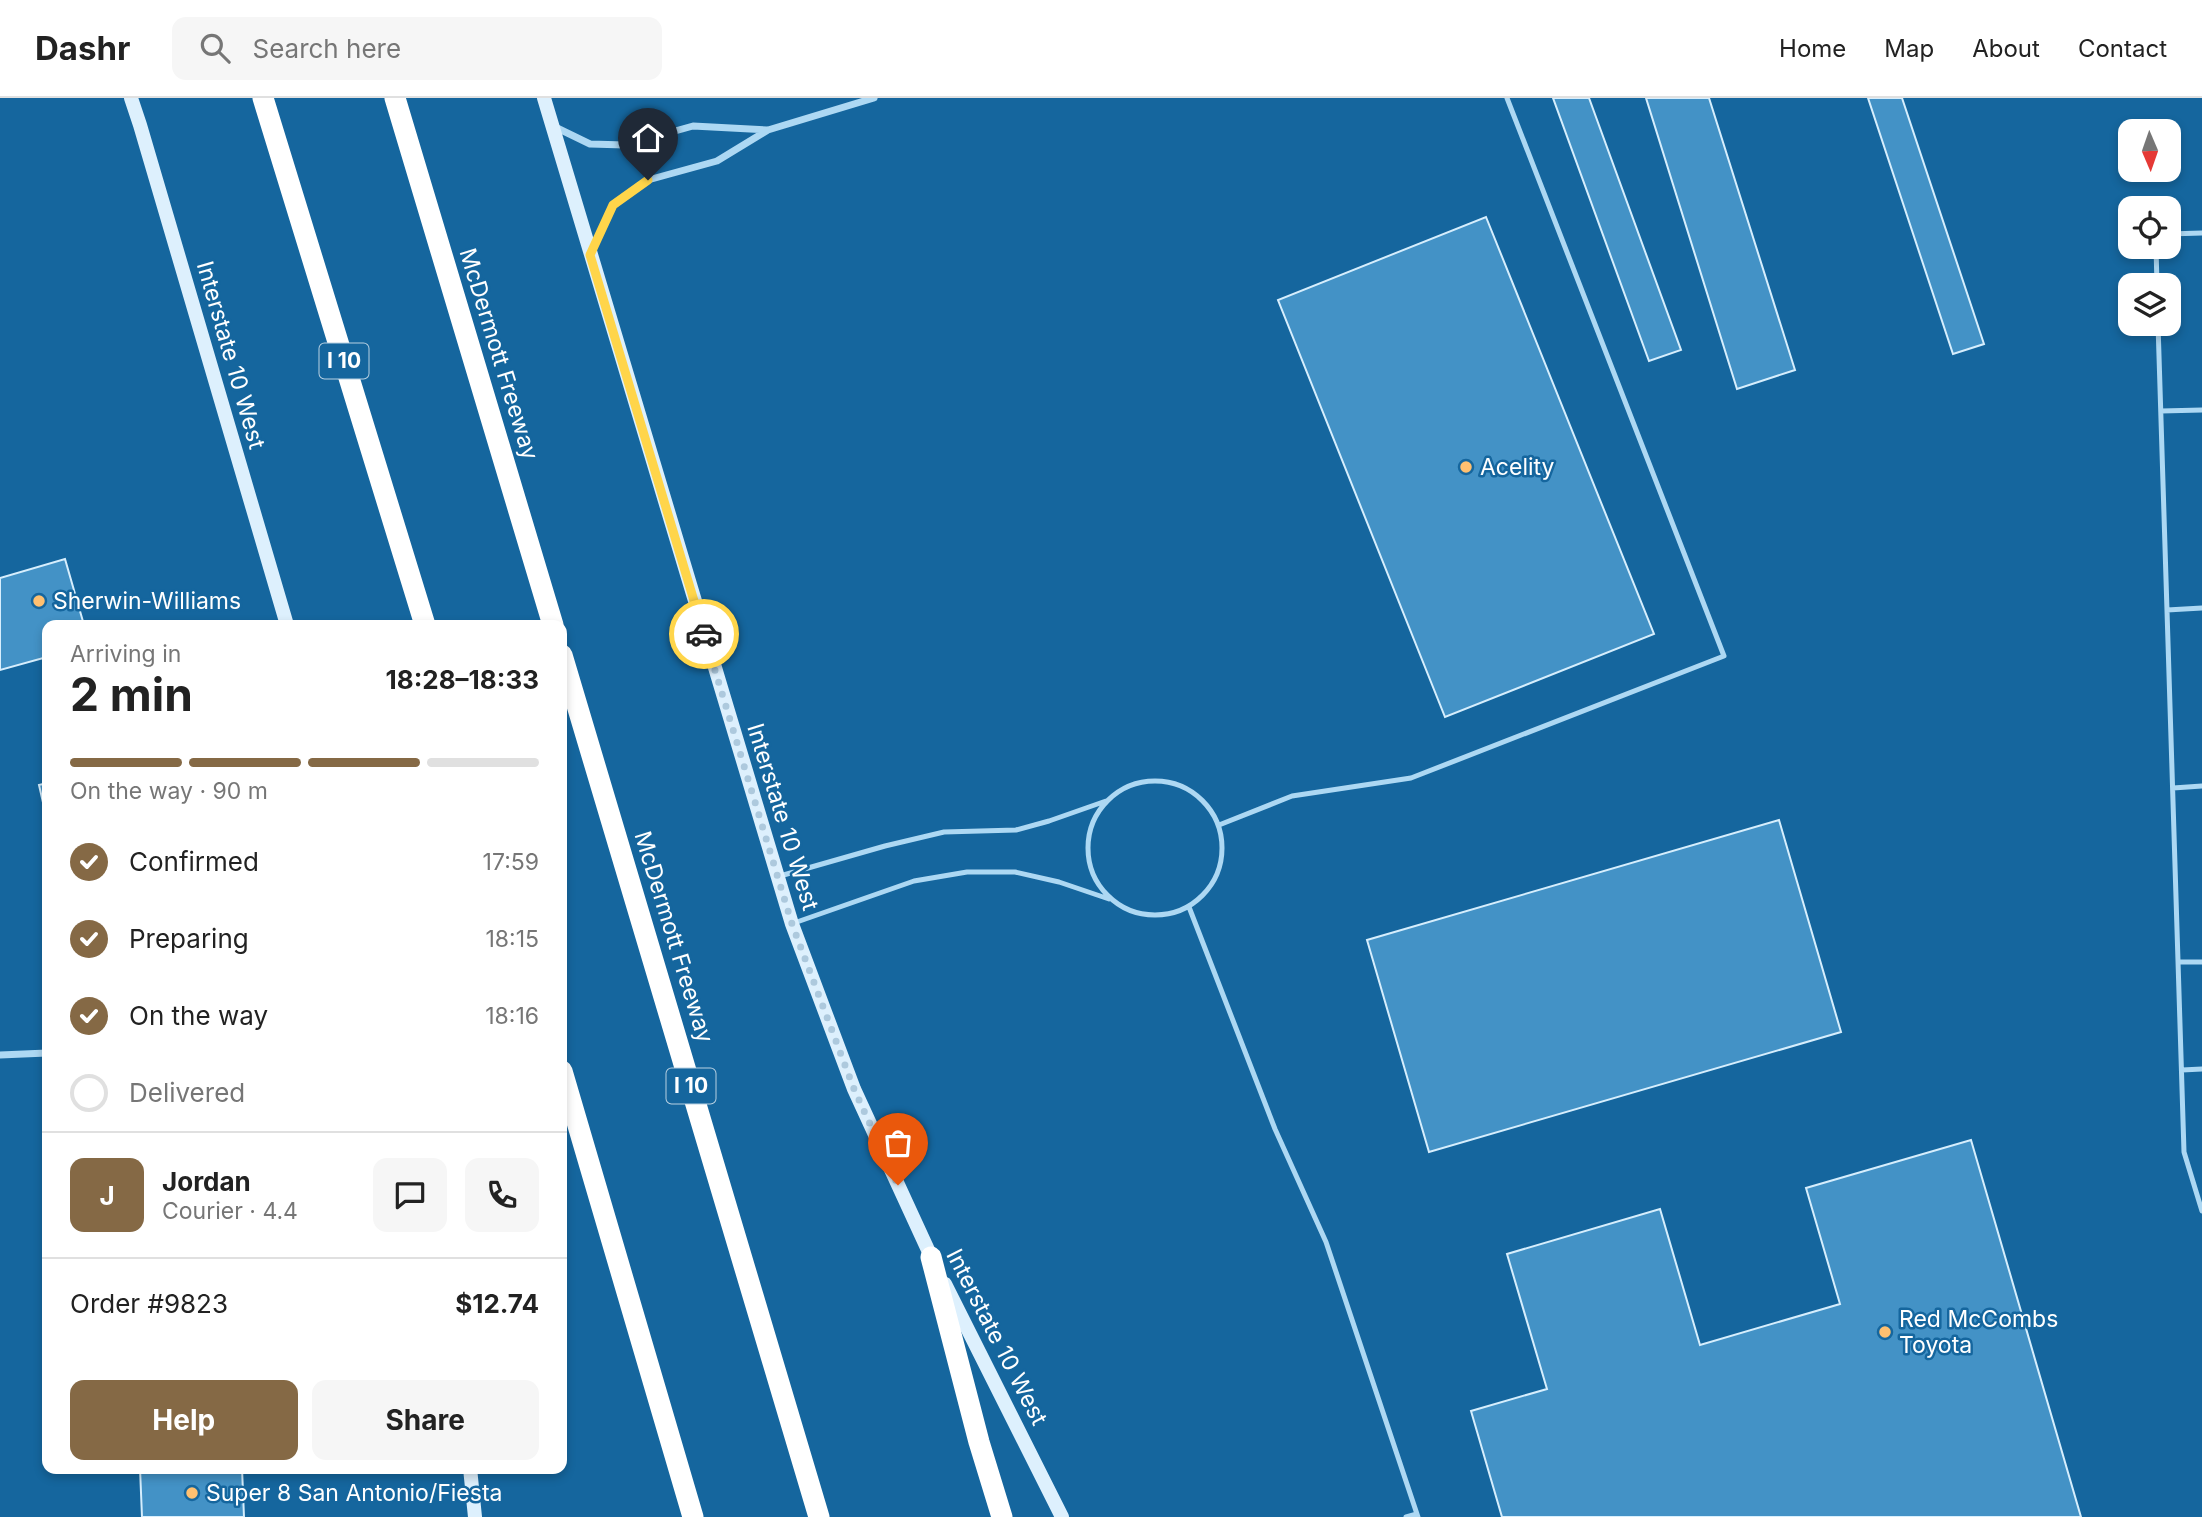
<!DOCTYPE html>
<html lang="en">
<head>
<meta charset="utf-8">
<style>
	body { margin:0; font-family:Inter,sans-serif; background:#f6f6f6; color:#222; height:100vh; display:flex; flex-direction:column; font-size:26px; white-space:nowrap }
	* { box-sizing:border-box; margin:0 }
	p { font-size:23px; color:#767676 }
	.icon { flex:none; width:38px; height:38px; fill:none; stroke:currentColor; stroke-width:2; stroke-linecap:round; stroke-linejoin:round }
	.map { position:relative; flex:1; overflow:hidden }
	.side { position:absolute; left:42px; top:522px; width:525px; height:854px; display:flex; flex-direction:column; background:#fff; border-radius:14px; box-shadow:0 4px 10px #0003 }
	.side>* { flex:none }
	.needle { width:46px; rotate:178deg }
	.tools { position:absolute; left:2118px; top:21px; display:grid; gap:14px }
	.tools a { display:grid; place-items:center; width:63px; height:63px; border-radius:14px; background:#fff; box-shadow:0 4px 10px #0003; font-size:35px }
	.pin { position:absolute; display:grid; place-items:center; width:60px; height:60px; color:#fff; margin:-72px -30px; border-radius:50% 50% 50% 0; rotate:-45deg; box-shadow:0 0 7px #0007 }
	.pin .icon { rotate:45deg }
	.courier { position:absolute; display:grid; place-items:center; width:70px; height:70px; margin:-35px; border:5px solid #ffd54a; border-radius:50%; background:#fff; color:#222; box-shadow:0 2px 9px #0007 }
	.overview em { font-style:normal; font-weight:700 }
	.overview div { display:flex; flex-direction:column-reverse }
	.overview { display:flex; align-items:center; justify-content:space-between; height:119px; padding:0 28px }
	h1 { font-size:46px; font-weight:700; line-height:52px }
	.bar { display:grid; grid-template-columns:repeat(4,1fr); gap:10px 7px; align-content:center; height:84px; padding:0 28px }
	.bar i { height:9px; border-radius:5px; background:#e0e0e0 }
	.bar .on { background:#856945 }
	.bar p { grid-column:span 4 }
	.line { display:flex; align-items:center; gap:18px; padding:0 28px; border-top:2px solid #e0e0e0 }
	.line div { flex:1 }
	.round { display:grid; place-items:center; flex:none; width:74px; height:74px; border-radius:14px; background:#f6f6f6 }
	ol { padding:0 28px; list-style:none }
	li { display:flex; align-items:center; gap:21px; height:77px }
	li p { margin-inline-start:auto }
	li .icon { padding:7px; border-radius:50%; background:#856945; color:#fff; stroke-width:4 }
	li:last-child { color:#767676 }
	li i { width:38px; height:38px; border:4px solid #e0e0e0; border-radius:50% }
	.cta { display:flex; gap:14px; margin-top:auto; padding:14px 28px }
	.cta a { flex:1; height:80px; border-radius:14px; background:#856945; color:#fff; font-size:28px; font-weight:700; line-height:80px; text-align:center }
	.cta a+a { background:#f6f6f6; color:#222 }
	header { display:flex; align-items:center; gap:42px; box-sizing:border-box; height:98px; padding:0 35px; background:#fff; border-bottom:2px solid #e0e0e0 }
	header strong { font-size:33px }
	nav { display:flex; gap:38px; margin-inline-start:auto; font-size:24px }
	.search { width:490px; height:63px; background:#f6f6f6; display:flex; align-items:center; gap:18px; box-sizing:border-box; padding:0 24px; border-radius:14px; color:#767676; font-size:26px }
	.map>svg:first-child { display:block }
</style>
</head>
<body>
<header>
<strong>Dashr</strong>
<div class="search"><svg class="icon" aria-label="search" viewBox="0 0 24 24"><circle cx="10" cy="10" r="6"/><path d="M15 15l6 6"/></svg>Search here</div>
<nav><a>Home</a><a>Map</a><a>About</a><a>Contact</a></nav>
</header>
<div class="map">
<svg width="2202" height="1419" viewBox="0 0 2202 1419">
	<rect width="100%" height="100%" fill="#15669e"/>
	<path fill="#4392c6" stroke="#d6eefd" stroke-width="2" d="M1553 0H1589L1681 252 1649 263Z
		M1646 0H1709L1795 272 1737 291Z
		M1868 0H1902L1984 246 1953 256Z
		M1486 119 1654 536 1445 619 1278 202Z
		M65 461 84 527H47V559L0 572V480Z
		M47 685V722L39 687Z
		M1779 722 1841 934 1429 1054 1367 842Z
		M1971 1042 2081 1419H1502L1471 1313 1547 1291 1507 1156 1660 1111 1700 1247 1840 1206 1806 1090Z
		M140 1370H242L244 1419H142Z"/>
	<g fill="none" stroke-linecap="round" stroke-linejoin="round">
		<path stroke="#add8f3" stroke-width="5" d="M2168 136 2202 135
			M2156 149 2157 187
			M2158 226 2184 1054 2202 1113
			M2161 313 2202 312
			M2167 512 2202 510
			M1088 750a67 67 0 1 1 134 0a67 67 0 1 1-134 0Z
			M2173 690 2202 688
			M1219 727 1292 698 1411 680 1724 558 1507 0
			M780 778 885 748 944 734 1016 732 1049 723 1106 703
			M1189 809 1275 1031 1326 1144 1418 1419
			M794 825 914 783 967 774H1015L1059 784 1109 801
			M2178 864H2202
			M2182 972 2202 971
			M1406 1419 1417 1416"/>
		<path stroke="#add8f3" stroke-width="7" d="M555 29 590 46 625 47 693 28 767 32
			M592 152 613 107 648 82 717 63 768 32 874 0
			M0 957 47 955"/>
		<path stroke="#ddf0fd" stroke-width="14" d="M131 0 140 27 287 527
			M544 0 792 826 854 991 934 1165
			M945 1186 1062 1419
			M470 1370 475 1419"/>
		<path stroke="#fff" stroke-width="21" d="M263 0 425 527
			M395 0 553 527
			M562 557 819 1419
			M562 973 693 1419
			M931 1159 979 1344 1002 1419"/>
	</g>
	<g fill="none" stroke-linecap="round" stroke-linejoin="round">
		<path stroke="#adc9dd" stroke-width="7" stroke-dasharray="0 12.6" d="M704 536 792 826 854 991 898 1087"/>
		<path stroke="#ffd54a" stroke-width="9" d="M648 82 613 107 590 157 704 536"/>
	</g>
	<g fill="#ffc070" stroke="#15669e" stroke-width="2.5">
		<circle cx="1466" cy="369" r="7"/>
		<circle cx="39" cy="503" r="7"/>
		<circle cx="1885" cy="1234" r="7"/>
		<circle cx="192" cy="1395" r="7"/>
	</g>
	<g text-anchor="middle" stroke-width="5" stroke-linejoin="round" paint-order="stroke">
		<g fill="#15669e" stroke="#b9d1e2" stroke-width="2">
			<rect x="319.5" y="245.5" width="49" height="35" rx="5"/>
			<rect x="666.5" y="970.5" width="49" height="35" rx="5"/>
		</g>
		<g font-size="21" font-weight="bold" fill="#fff">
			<text x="344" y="270">I 10</text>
			<text x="691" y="995">I 10</text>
		</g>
		<g font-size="23" fill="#fff" stroke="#15669e">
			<text transform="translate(499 256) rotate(73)" y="8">McDermott Freeway</text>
			<text transform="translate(231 257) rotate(74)" y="8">Interstate 10 West</text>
			<text transform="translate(783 719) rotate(73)" y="8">Interstate 10 West</text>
			<text transform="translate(674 839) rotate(73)" y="8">McDermott Freeway</text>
			<text transform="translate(997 1239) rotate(63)" y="8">Interstate 10 West</text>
		</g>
		<g font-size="23" fill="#fff" stroke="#15669e" text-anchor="start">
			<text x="1480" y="377">Acelity</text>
			<text x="53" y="511">Sherwin-Williams</text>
			<text x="1899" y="1229">Red McCombs<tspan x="1899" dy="26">Toyota</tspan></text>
			<text x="206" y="1403">Super 8 San Antonio/Fiesta</text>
		</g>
	</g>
</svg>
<div class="tools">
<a><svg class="needle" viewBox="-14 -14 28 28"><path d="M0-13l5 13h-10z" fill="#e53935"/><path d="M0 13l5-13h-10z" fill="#767676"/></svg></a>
<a><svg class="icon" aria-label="locate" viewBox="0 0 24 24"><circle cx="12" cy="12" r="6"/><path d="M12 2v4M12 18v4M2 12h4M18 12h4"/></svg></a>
<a><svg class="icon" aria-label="layers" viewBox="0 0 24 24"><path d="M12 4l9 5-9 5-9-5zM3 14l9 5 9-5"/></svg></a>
</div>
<div class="pin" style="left:898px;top:1087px;background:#ea580c"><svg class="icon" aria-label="bag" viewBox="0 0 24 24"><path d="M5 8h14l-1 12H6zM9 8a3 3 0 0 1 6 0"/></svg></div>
<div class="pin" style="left:648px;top:82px;background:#1f2937"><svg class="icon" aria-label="home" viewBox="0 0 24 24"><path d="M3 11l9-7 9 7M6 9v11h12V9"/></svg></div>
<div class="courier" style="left:704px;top:536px"><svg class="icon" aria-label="car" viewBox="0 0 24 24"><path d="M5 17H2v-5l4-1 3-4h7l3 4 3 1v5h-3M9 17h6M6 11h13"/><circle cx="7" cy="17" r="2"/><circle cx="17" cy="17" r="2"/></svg></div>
<section class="side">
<div class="overview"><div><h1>2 min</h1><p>Arriving in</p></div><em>18:28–18:33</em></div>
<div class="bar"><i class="on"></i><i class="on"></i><i class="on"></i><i></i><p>On the way · 90 m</p></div>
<ol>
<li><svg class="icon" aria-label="check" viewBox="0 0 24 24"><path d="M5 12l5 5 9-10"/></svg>Confirmed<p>17:59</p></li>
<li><svg class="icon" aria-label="check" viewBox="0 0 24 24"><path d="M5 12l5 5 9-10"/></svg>Preparing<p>18:15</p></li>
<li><svg class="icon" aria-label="check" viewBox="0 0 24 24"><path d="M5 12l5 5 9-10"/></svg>On the way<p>18:16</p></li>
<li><i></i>Delivered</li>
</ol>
<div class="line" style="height:126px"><b class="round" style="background:#856945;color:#fff">J</b><div><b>Jordan</b><p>Courier · 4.4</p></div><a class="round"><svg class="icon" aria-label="chat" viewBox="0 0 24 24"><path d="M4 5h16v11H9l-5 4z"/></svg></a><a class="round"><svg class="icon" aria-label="phone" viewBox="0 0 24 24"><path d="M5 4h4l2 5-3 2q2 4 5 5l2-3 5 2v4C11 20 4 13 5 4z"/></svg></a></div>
<div class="line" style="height:91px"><div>Order #9823</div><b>$12.74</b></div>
<div class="cta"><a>Help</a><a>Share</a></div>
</section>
</div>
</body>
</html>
